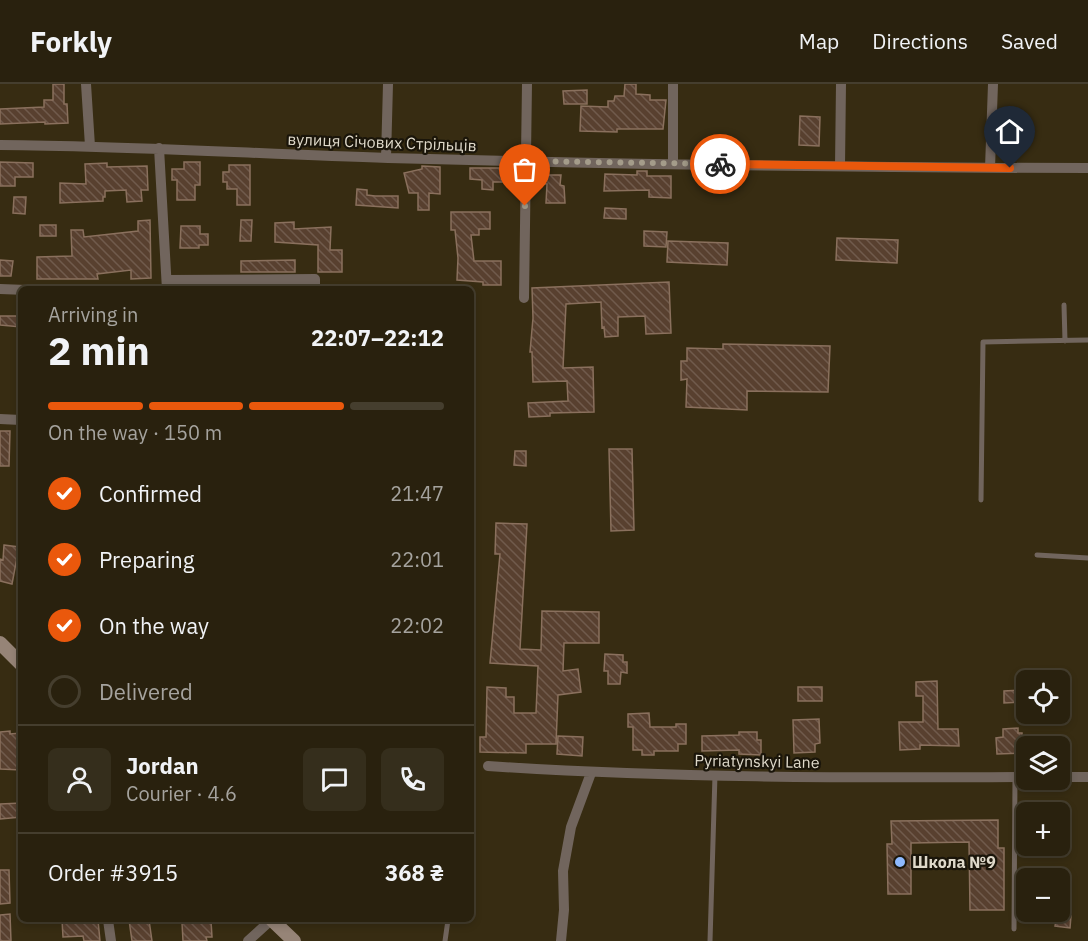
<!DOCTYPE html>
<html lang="en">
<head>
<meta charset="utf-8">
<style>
	body { margin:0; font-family:"IBM Plex Sans",sans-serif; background:#352e1c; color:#f1f3f6; height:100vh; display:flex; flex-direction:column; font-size:22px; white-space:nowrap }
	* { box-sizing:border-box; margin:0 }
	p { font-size:20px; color:#a5a39e }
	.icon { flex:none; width:33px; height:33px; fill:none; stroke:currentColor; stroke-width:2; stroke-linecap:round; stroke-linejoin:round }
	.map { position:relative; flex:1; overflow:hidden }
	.sheet { position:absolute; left:18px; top:202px; width:456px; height:636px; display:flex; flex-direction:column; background:#29210e; border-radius:9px; box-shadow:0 3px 9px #0003,0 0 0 2px #453e2e }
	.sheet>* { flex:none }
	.buttons { position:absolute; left:1016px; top:586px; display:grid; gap:12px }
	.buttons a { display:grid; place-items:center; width:54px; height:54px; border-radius:9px; background:#29210e; box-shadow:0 3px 9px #0003,0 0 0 2px #453e2e; font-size:30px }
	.pin { position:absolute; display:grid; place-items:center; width:51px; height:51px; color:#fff; margin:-62px -26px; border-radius:50% 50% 50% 0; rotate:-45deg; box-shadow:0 0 6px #0007 }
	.pin .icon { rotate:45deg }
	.courier { position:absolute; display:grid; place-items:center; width:60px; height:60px; margin:-30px; border:4px solid #ea580c; border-radius:50%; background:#fff; color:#222; box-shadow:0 2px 8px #0007 }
	.summary em { font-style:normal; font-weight:700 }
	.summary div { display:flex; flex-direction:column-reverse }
	.summary { display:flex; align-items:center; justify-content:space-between; height:102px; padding:0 30px }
	h1 { font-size:39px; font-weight:700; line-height:45px }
	.bar { display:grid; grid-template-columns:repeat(4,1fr); gap:9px 6px; align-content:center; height:72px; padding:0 30px }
	.bar i { height:8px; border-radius:4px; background:#453e2e }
	.bar .selected { background:#ea580c }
	.bar p { grid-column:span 4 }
	.line { display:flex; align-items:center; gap:15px; padding:0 30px; border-top:2px solid #453e2e }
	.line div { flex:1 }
	.round { display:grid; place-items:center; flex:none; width:63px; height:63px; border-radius:9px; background:#352e1c }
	ol { padding:0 30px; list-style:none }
	li { display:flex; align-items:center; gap:18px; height:66px }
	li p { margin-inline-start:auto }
	li .icon { padding:6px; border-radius:50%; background:#ea580c; color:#fff; stroke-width:4 }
	li:last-child { color:#a5a39e }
	li i { width:33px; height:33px; border:3px solid #453e2e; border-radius:50% }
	header { display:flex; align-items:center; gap:36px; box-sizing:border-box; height:84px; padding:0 30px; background:#29210e; border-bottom:2px solid #453e2e }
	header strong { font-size:28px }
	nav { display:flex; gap:33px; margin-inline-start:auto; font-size:21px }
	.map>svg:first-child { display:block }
</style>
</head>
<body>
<header>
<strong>Forkly</strong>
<nav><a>Map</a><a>Directions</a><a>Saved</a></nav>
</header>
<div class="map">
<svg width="1088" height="857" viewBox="0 0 1088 857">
	<defs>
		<pattern id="building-back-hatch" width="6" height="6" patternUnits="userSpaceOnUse" patternTransform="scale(1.5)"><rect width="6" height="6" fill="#58402f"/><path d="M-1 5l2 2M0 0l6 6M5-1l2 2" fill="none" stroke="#705b4c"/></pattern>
	</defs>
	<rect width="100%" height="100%" fill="#372c12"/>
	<path fill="url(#building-back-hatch)" stroke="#8a705d" stroke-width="1.5" d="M53 0H64V20H67L68 39 45 40V38L0 40V25L44 23V16H53Z
		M625 0H636V10L650 11V16H666L663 45H617V48L580 47 581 22 608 23V17H614L615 12H624Z
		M587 6V20H564L563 7Z
		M800 32 820 33 819 62 799 61Z
		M0 78 33 79V93H15V102H0Z
		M184 78H200V101H195V116H177V96H172V85H184Z
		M107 79V83L147 82 148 106H141L142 117 127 118 126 106 105 107V113H103V117L60 119V99L86 100 85 80Z
		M229 81H250V121H237V105H227V98H223V88H229Z
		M422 82 440 83V110L429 109V126H418V109H409L404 89 422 85Z
		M470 84H506L505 98H493V106L482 105V96L470 95Z
		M537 85H548V91H561L560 101 564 102 565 119H546L547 100 536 99Z
		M637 87H647V92H671V114L649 113V106L604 107 605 90 637 91Z
		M357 105 367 106V111L375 112H398V124L356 121Z
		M14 113H26L25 130 13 129Z
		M605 124 626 125V135L604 134Z
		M451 128H490V145H479V151H471L474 177H501V201H483V198L457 196 458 174 455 146H451Z
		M150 136 151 194 131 195V186L97 190 98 195H37V173L72 172 71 146H83L84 153 138 147V137Z
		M241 136H252L251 157H240Z
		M294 138V145L331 143 330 166H342V188H318V161L275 158V139Z
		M40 141H56V152H40Z
		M181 142H200V150H208V161H199V164H180Z
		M644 147 667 148 666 163 644 162Z
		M837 154 898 156 897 179 836 176Z
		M668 157 728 159 727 181 667 178Z
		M0 176 13 177 11 192H0Z
		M295 176V188H241V177Z
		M669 198 671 249 646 250 645 232 618 233V252L605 253 604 243 602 244 601 218 566 220 563 284 593 283 594 328 550 329V332L529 333 528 319 568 317 567 297 533 298 532 268H530L533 234 532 204Z
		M0 232H21V243L0 241Z
		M723 260 830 262 828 308 747 307V326L686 323 687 295 681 296V277H687V264L723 265Z
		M0 347H10L9 382H0Z
		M609 365H632L634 446 611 447Z
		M515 367H526V382L514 381Z
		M496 439 527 440 520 565 541 566 542 527 599 528V559H564L563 587 578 585 581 608 558 611 556 660H526V669L480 668V653H486L487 603 506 604V613H514V629H536L538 582 490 579 500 470H495Z
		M4 461 19 463 12 500 0 497V475L3 476Z
		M605 570 623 571V578H627V589L621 588 620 600H608V587H604Z
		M937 597 938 645H958L959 662 920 661V665L900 666 899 638H923V612H916V598Z
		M798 603H822V617H798Z
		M1022 606 1023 618 1004 619V607Z
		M649 629 650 643H676V640H686V660H678V667H654V671H642V666H633V643H628V630Z
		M819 635 820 659 815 660V668L794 669 793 636Z
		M1018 644V649H1022V659H1026V669L997 670 996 654 1003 653V645Z
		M10 647V650L21 649V686L0 685V648Z
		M739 648H757V656H761V671L739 670V666L702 667V652L739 651Z
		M558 652 583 653 582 672 557 670Z
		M21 719V733L0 735V720Z
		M998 736V764H1004V826H970L969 758 911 759V810H888L887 760H892L891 737Z
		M0 786H9L10 819 0 820Z
		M10 830 11 857H0V831Z
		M1057 830 1071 832 1070 844 1055 842Z
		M62 836H98L100 857H84L83 852 63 853Z
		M129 836H149L152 857H132Z
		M211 837 212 853H206L207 857H183L182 839Z"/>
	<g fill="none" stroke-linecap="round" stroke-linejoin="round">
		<path stroke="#71655d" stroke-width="5" d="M1064 221 1065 257
			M981 416 983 258 1088 256
			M1037 471 1088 474
			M1014 845 1015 693
			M445 857 448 836
			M710 857 715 691"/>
		<path stroke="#71655d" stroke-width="10" d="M86 0 90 62
			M0 61C130 62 259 70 388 74 621 80 855 84 1088 84
			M159 64 167 206
			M386 74 388 0
			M673 80V0
			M840 82 841 0
			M990 84 993 0
			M167 196 315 195V206
			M0 205 27 206
			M524 214 527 0
			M0 335 21 336
			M488 682C667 694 847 694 1026 693
			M1059 693H1088
			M108 836 111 857
			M248 857 271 836
			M561 857 564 826 563 787 571 743 591 689"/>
		<path stroke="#968477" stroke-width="14" d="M0 559 21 580
			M272 836 294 857"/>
	</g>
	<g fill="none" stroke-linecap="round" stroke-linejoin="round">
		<path stroke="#a49c8a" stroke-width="6" stroke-dasharray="0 10.8" d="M525 122V77L720 80"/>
		<path stroke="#ea580c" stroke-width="8" d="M720 80 1010 84"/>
	</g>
	<circle fill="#8eb9fd" stroke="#1a150a" stroke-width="2" cx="900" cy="778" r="6"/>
	<g text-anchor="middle" stroke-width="4.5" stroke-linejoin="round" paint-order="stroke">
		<g font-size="16" fill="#dfd9ca" stroke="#1a150a">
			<text transform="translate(382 58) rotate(2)" y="6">вулиця Січових Стрільців</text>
			<text transform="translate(757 677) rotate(1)" y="6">Pyriatynskyi Lane</text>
		</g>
		<g font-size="16" font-weight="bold" fill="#dfd9ca" stroke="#1a150a" text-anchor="start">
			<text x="912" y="784">Школа №9</text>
		</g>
	</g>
</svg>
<div class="buttons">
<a><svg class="icon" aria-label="locate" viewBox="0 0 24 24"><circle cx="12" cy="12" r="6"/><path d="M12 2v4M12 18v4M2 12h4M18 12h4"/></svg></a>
<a><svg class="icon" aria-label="layers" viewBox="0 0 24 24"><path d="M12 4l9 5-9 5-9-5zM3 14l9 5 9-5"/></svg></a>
<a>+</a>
<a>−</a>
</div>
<div class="pin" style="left:525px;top:122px;background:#ea580c"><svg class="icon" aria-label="bag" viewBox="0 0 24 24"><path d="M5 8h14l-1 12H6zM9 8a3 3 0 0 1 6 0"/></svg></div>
<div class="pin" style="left:1010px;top:84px;background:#1f2937"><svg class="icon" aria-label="home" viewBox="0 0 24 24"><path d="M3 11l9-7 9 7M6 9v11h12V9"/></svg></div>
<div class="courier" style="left:720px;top:80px"><svg class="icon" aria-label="bike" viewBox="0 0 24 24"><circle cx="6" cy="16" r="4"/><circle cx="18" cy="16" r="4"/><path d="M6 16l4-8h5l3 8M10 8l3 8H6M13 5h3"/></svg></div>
<section class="sheet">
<div class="summary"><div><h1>2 min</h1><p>Arriving in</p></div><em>22:07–22:12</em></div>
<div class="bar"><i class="selected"></i><i class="selected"></i><i class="selected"></i><i></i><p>On the way · 150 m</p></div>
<ol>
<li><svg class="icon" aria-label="check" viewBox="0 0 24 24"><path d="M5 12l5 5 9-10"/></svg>Confirmed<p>21:47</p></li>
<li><svg class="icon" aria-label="check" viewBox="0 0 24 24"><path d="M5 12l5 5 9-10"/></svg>Preparing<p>22:01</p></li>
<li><svg class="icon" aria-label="check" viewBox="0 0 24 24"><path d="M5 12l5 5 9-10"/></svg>On the way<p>22:02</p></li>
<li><i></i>Delivered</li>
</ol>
<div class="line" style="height:108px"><a class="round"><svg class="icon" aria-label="person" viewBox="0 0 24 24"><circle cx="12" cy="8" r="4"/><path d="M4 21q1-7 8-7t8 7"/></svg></a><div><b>Jordan</b><p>Courier · 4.6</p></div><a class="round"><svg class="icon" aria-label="chat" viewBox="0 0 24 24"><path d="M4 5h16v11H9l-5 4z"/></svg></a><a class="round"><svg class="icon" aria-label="phone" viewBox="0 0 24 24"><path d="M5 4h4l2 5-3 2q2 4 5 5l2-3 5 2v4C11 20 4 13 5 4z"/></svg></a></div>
<div class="line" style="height:78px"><div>Order #3915</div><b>368 ₴</b></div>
</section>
</div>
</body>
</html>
